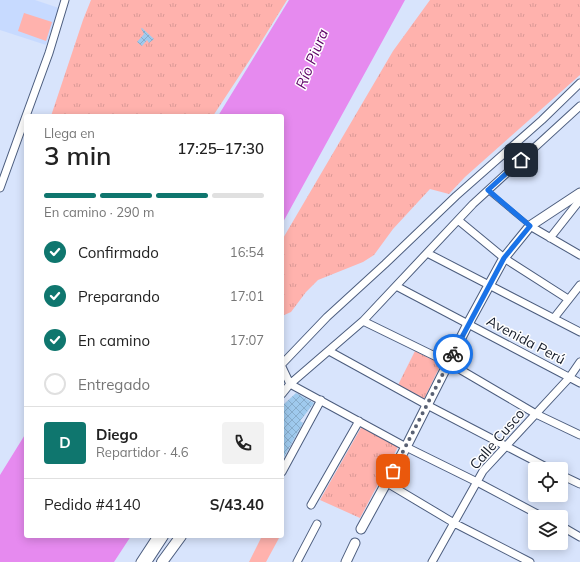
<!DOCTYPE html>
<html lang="es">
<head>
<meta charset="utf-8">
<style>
	body { margin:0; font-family:Mulish,sans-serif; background:#f2f2f2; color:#222; height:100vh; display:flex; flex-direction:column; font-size:15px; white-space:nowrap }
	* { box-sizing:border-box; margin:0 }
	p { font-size:13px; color:#767676 }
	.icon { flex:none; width:22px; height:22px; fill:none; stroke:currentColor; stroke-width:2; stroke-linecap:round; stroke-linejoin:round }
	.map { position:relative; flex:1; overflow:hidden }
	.drawer { position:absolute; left:24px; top:114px; width:260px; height:424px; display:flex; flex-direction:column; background:#fff; border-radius:4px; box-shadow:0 2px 10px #0003 }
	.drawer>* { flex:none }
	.fabs { position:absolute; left:528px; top:462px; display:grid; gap:8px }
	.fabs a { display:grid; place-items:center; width:40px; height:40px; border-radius:4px; background:#fff; box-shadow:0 2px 10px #0003; font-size:20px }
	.pin { position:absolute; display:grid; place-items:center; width:34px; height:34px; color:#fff; margin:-17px; border-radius:8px; box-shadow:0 2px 6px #0006 }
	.courier { position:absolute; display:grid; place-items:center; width:40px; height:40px; margin:-20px; border:3px solid #1a73e8; border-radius:50%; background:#fff; color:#222; box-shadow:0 1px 5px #0007 }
	.head em { font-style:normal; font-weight:600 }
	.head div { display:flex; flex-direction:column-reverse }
	.head { display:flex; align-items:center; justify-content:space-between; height:68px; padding:0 20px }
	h1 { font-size:26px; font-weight:600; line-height:30px }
	.bar { display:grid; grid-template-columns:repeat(4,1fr); gap:6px 4px; align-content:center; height:48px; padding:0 20px }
	.bar i { height:5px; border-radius:3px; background:#e0e0e0 }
	.bar .current { background:#0f766e }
	.bar p { grid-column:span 4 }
	.line { display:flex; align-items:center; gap:10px; padding:0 20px; border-top:1px solid #e0e0e0 }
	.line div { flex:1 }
	.round { display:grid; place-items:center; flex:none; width:42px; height:42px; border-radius:4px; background:#f2f2f2 }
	ol { padding:0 20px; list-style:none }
	li { display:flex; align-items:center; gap:12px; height:44px }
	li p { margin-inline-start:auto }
	li .icon { padding:4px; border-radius:50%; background:#0f766e; color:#fff; stroke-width:4 }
	li:last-child { color:#767676 }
	li i { width:22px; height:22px; border:2px solid #e0e0e0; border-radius:50% }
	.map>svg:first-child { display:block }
</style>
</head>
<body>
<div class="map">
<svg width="580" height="562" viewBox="0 0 580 562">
	<defs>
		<pattern id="grass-tufts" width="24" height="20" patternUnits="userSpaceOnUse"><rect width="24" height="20" fill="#ffb2ad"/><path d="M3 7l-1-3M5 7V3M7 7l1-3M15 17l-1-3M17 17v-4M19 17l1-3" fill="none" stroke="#da9895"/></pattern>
		<pattern id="building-cross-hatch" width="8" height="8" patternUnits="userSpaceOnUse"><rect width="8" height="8" fill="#9fcaee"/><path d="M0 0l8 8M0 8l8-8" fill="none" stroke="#88adcc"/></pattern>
	</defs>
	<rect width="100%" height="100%" fill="#d8e4fc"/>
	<path fill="#c7daff" d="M0 0H35L59 8 46 45 0 30Z"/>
	<path fill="url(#grass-tufts)" d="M91 0H287L253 55 213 116H51L83 20Z
		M430 0H580V75L465 177 449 194 430 189 393 229 374 255 363 262 318 280 306 292 291 312 282 316V240L393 51Z
		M415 351 441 364 424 399 398 385Z
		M362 426 398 447 360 518 320 500Z"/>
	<path fill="#ffb2ad" d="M24 13 52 22 46 41 18 31Z
		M262 536H275L279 538 266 562H249Z"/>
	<path fill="#e68aef" d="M289 0H405L282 224V116H218Z
		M26 433V536H131L114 562H0V475Z"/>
	<path fill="url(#building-cross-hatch)" d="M141 28H142L154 39 149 43 147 40 142 46 137 42 144 34Z
		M296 393 314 403 300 421 303 423 282 461V406Z"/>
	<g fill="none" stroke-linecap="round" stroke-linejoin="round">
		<defs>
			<path id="service" d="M488 191 529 225"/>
			<path id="minor" d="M26 116 49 53 65 0
				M0 188 26 116
				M458 220 504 258 568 299
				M530 226 580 255
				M550 238 580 200
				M427 253 580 332
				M396 286 580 383
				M554 318 580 285
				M363 321 449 363 536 414 580 435
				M329 351 427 405 550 469
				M282 364 327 317 385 264 456 196 542 120 580 83
				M282 367 290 384 406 447 477 482 543 517
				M282 394 290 384 363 321 473 204 580 106
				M282 472 321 400
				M561 475 580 484
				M387 483 454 523 530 562
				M311 505 359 421
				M561 526 580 537
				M140 562 157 536
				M297 562 317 524
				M432 562 483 471 569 378 580 362"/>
			<path id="tertiary" d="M361 529 406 447 468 324 504 258 530 226 580 193
				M346 562 355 543"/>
			<path id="secondary" d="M146 562 163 536
				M162 562 181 536"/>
		</defs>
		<use href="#service" stroke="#4c5d7e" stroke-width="5.5"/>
		<use href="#minor" stroke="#4c5d7e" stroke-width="9"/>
		<use href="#tertiary" stroke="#4c5d7e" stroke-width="11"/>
		<use href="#secondary" stroke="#4c5d7e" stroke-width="12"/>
		<use href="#service" stroke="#fff" stroke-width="3.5"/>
		<use href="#minor" stroke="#fff" stroke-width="7"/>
		<use href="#tertiary" stroke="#fff" stroke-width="9"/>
		<use href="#secondary" stroke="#fff" stroke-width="10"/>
	</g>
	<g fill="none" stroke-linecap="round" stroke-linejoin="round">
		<path stroke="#596173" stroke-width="4" stroke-dasharray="0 7.2" d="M393 471 453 354"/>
		<path stroke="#1a73e8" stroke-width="5" d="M453 354 504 258 530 226 488 190 521 160"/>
	</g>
	<g text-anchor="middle" stroke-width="3" stroke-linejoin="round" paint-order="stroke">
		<g font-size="14" fill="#141b29" stroke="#fff">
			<text transform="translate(526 340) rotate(28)" y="5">Avenida Perú</text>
			<text transform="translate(497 439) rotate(-49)" y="5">Calle Cusco</text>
		</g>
		<g font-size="15" font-style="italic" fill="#5b0064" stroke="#fff">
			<text transform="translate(312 59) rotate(-68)" y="5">Río Piura</text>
		</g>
	</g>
</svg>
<div class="fabs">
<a><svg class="icon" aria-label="locate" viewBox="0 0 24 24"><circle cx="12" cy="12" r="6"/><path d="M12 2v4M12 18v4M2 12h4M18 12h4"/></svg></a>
<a><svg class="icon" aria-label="layers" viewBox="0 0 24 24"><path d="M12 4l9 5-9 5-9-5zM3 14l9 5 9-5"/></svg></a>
</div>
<div class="pin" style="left:393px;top:471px;background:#ea580c"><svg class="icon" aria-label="bag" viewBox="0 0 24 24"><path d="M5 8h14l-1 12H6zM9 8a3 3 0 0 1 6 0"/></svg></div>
<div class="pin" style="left:521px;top:160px;background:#1f2937"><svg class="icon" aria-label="home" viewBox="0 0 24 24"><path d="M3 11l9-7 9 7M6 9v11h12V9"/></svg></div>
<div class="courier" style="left:453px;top:354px"><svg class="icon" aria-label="bike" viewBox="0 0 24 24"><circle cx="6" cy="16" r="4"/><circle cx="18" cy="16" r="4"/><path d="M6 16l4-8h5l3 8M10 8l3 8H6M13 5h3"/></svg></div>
<section class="drawer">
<div class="head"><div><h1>3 min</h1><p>Llega en</p></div><em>17:25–17:30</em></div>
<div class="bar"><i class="current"></i><i class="current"></i><i class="current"></i><i></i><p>En camino · 290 m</p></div>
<ol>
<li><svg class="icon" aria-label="check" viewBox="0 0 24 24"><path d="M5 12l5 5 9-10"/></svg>Confirmado<p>16:54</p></li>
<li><svg class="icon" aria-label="check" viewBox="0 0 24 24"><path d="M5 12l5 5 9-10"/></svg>Preparando<p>17:01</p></li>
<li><svg class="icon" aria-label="check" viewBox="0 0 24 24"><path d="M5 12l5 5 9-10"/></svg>En camino<p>17:07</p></li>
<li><i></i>Entregado</li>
</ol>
<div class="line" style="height:72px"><b class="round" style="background:#0f766e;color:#fff">D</b><div><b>Diego</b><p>Repartidor · 4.6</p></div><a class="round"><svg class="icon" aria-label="phone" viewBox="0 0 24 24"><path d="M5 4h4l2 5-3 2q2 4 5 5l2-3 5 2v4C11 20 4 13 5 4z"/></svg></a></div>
<div class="line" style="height:52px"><div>Pedido #4140</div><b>S/43.40</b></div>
</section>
</div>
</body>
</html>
